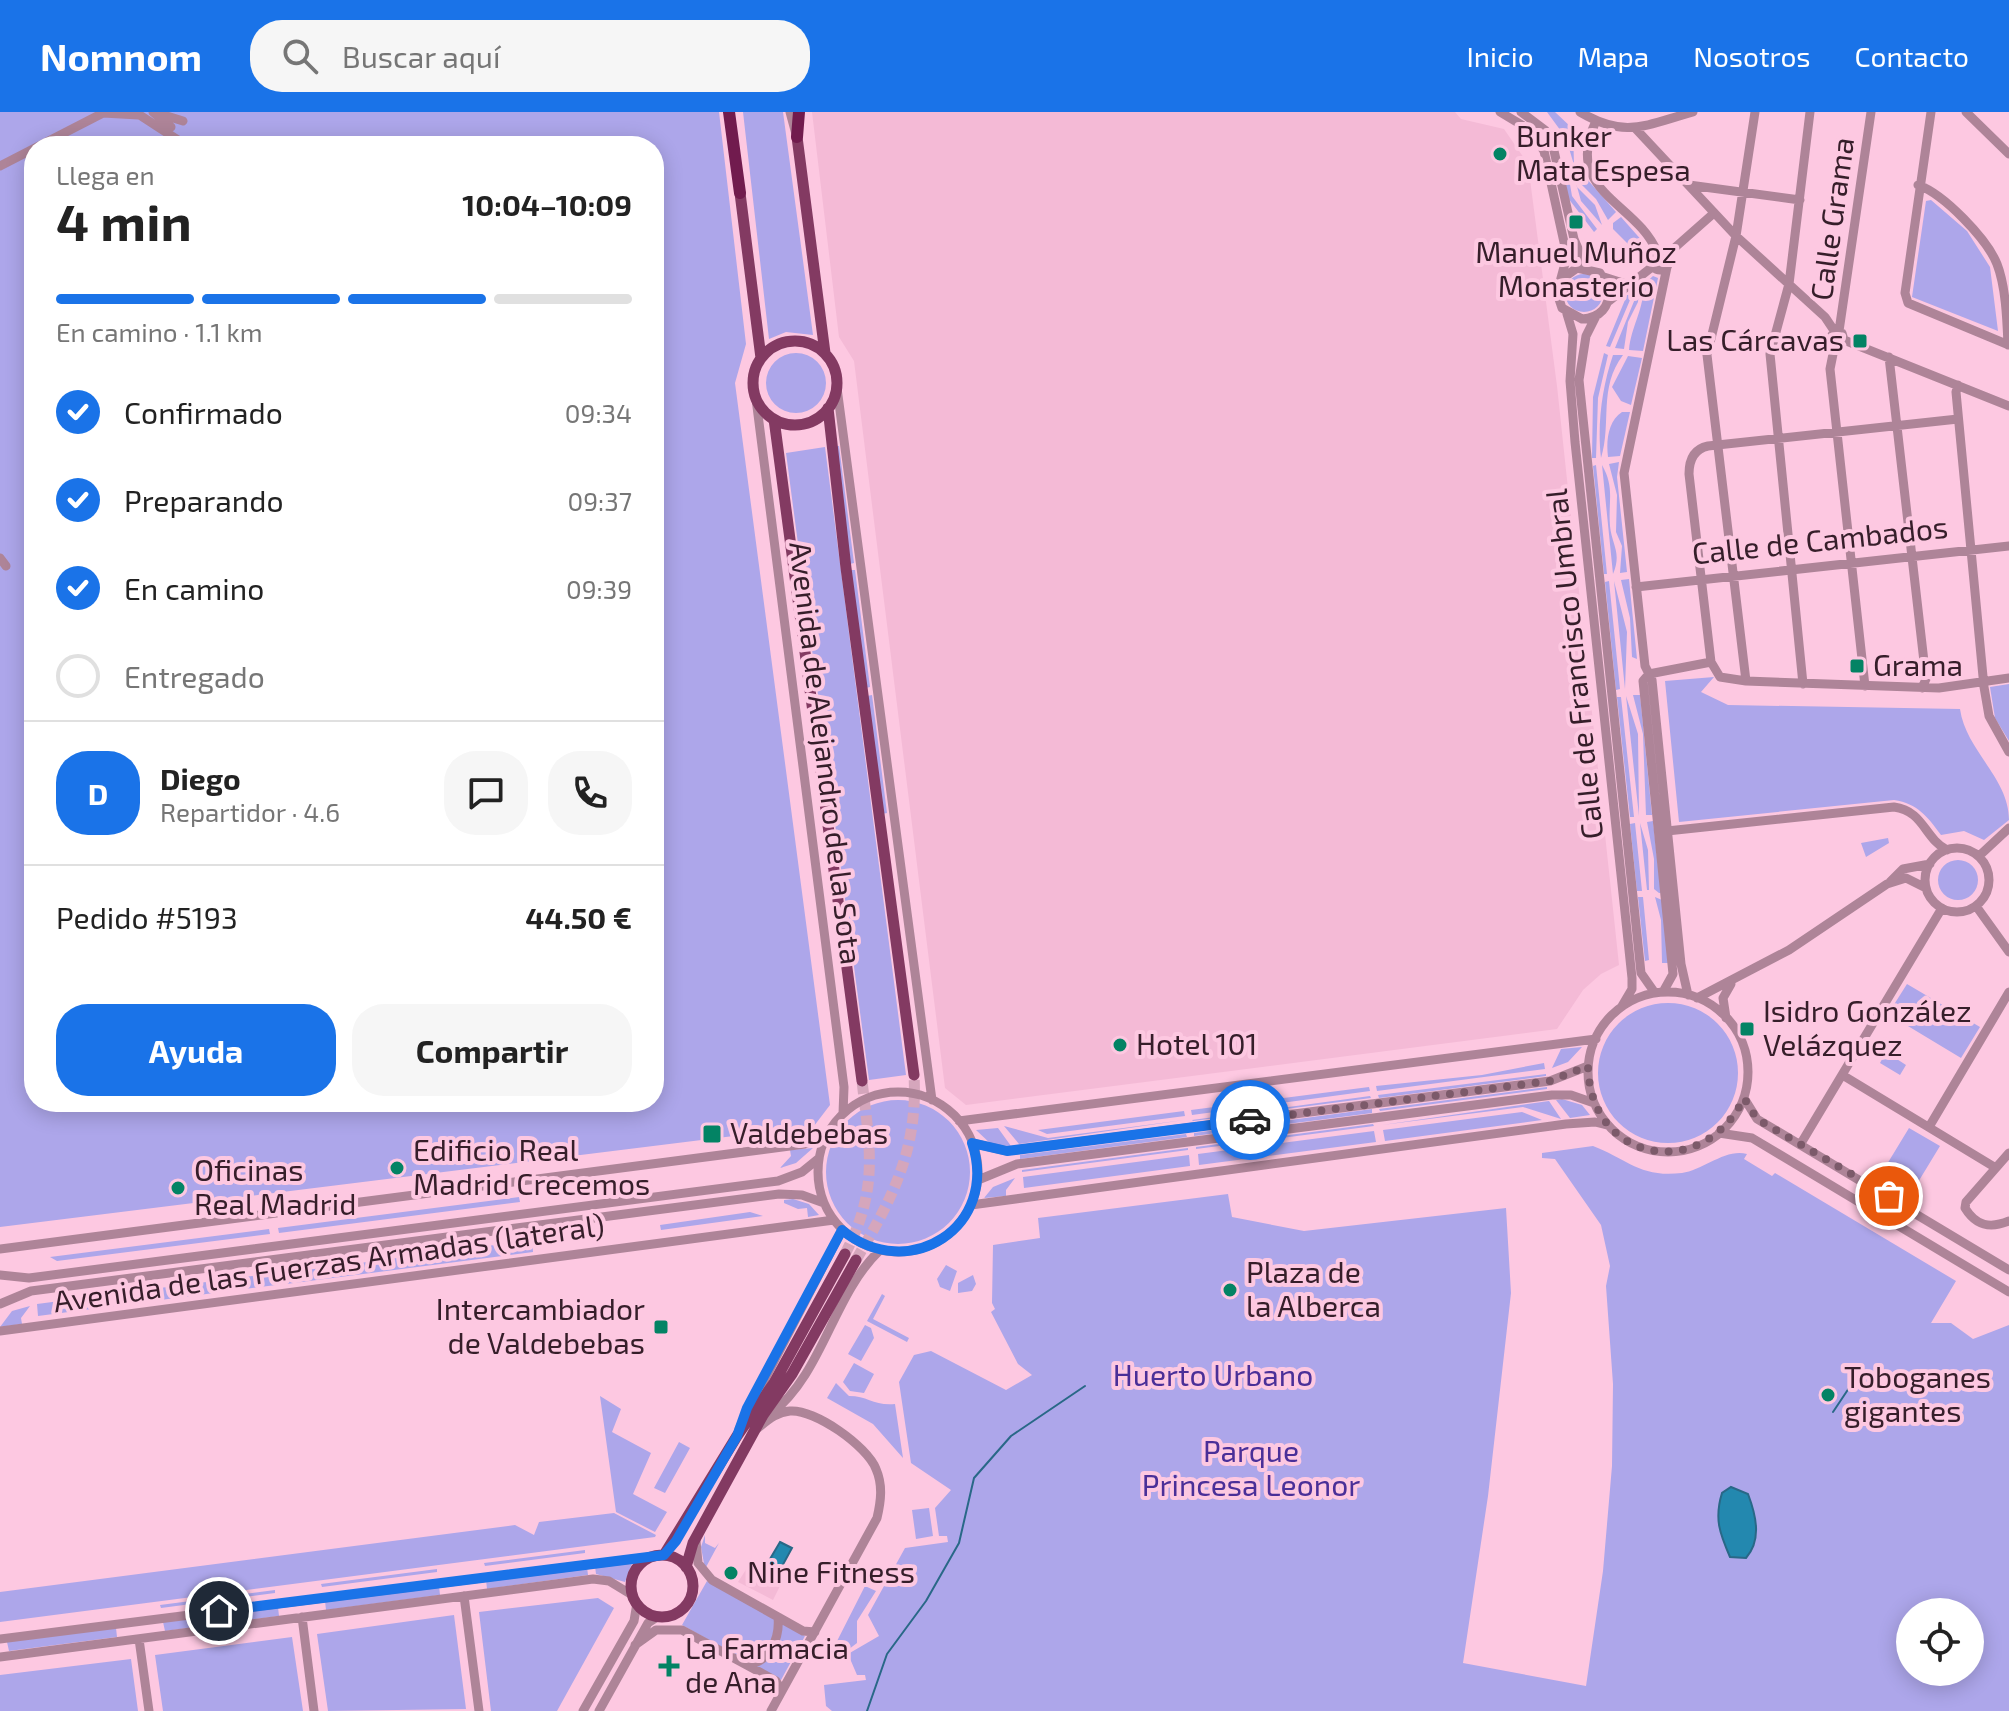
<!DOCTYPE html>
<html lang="es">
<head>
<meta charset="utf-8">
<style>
	body { margin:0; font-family:"Exo 2",sans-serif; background:#f6f6f6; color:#222; height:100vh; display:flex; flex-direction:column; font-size:30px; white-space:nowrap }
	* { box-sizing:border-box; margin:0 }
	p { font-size:26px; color:#767676 }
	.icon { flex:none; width:44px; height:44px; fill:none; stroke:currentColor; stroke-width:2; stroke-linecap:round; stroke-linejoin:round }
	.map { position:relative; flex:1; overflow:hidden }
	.panel { position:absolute; left:24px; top:24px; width:640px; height:976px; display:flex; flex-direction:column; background:#fff; border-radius:32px; box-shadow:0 4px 20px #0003 }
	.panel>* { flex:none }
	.controls { position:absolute; left:1896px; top:1486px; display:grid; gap:16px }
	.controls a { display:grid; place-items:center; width:88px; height:88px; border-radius:50%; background:#fff; box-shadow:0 4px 20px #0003; font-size:40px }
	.pin { position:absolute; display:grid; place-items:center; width:68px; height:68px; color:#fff; margin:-34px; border:4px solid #fff; border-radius:50%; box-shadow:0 2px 8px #0007 }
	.courier { position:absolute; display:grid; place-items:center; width:80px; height:80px; margin:-40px; border:6px solid #1a73e8; border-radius:50%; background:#fff; color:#222; box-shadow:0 2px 10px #0007 }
	.head em { font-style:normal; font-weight:700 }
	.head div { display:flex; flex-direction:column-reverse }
	.head { display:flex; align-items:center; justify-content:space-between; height:136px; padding:0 32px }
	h1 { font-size:52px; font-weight:700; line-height:60px }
	.bar { display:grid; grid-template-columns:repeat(4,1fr); gap:12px 8px; align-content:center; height:96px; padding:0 32px }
	.bar i { height:10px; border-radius:6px; background:#e0e0e0 }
	.bar .active { background:#1a73e8 }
	.bar p { grid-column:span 4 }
	.line { display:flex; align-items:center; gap:20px; padding:0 32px; border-top:2px solid #e0e0e0 }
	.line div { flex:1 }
	.round { display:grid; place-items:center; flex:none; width:84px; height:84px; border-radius:32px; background:#f6f6f6 }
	ol { padding:0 32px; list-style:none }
	li { display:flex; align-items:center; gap:24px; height:88px }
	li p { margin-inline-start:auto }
	li .icon { padding:8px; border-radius:50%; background:#1a73e8; color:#fff; stroke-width:4 }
	li:last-child { color:#767676 }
	li i { width:44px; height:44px; border:4px solid #e0e0e0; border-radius:50% }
	.primary-button { display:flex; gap:16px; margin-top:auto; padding:16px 32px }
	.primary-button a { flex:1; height:92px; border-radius:32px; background:#1a73e8; color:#fff; font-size:32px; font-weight:700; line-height:92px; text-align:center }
	.primary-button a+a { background:#f6f6f6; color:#222 }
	header { display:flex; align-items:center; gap:48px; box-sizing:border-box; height:112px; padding:0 40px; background:#1a73e8; color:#fff }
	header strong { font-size:38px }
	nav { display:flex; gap:44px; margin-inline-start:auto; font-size:28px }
	.search { width:560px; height:72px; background:#f6f6f6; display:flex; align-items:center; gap:20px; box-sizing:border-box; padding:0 28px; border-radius:32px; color:#767676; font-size:30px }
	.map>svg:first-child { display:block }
</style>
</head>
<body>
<header>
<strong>Nomnom</strong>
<div class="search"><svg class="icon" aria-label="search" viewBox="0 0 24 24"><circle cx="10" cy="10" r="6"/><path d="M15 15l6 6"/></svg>Buscar aquí</div>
<nav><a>Inicio</a><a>Mapa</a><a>Nosotros</a><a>Contacto</a></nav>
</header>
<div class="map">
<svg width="2009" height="1599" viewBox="0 0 2009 1599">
	<rect width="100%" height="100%" fill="#fdc8e1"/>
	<path fill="#f4bad6" d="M812 0H1455L1461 7 1504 17 1528 52 1557 274 1619 853 1601 862 1583 878 1557 917 966 993 945 976 854 249 839 225Z
		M747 1456 780 1474 773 1488 738 1470Z"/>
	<path fill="#ada6ea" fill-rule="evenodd" d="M0 0H719L746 232 735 271 830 993 814 1014 0 1115ZM34 34H654V990H34Z
		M743 0H783L813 223 786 220 769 227Z
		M1547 0H1555L1573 17 1574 53 1566 26Z
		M1584 57 1586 66 1616 100 1608 108 1596 87 1581 72 1580 58Z
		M1573 60 1577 75 1595 93 1602 113 1581 89Z
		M1564 61H1568L1572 84 1597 117 1594 120 1568 86Z
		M1931 88 1967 119 1990 155 1998 219 1912 185 1926 89Z
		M1621 105 1644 131 1641 133H1629L1613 117V111Z
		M1565 181a19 19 0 1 1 38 0a19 19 0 1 1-38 0Z
		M1653 164 1658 166 1643 239 1629 238C1631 214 1645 196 1643 173Z
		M1639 177 1638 190 1628 210 1624 237 1615 236Z
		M1627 183H1631L1630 188 1610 235 1606 234Z
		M766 271a30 30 0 1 1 60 0a30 30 0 1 1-60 0Z
		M1604 241 1608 243 1598 286 1596 346H1592L1593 285Z
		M1613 243H1623C1598 276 1612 311 1601 346 1597 313 1602 275 1613 243Z
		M1628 244 1642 246 1631 293 1621 289 1612 275Z
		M1622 300H1630L1620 344 1608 345C1606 329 1608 309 1622 300Z
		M835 334H839L854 451 850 452Z
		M825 335 906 963 869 968 786 341Z
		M1619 350 1617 365 1627 460 1620 461 1622 434 1616 420 1617 383 1609 352Z
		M1596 353 1607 462H1604L1593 354Z
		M1602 353C1615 376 1608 389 1610 414 1612 434 1622 440 1613 462Z
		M851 458H855L870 575 866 576Z
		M1629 467 1637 547 1632 545 1630 506 1621 468Z
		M1609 469 1620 577 1616 578 1605 470Z
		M1614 469 1627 520 1625 577Z
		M1714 565 1701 580 1728 593 1960 597C1966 639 2009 666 2009 708L1984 728 1964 719 1941 723C1927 704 1918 692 1894 688L1679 710 1665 569Z
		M2009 572V629L1995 606 1990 575Z
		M872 583 887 701 882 702 867 584Z
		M1633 583H1640L1652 703H1646L1643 622Z
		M1626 584 1638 622 1639 704Z
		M1617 585H1621L1634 705H1630Z
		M1653 709 1661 781H1659L1654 777V747L1647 710Z
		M1635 711 1642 779H1637L1630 712Z
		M1640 711 1648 738 1649 778H1647Z
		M1888 726 1889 731 1866 745 1861 731Z
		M1938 768a20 20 0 1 1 40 0a20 20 0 1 1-40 0Z
		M1638 785H1643L1649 848 1645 849Z
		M1655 785 1662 788 1668 851H1662L1661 808Z
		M1907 872 1980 915 1961 946 1888 902Z
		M1598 961a70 70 0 1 1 140 0a70 70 0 1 1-140 0Z
		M1582 935 1568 950 1552 956 1561 937Z
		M1886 940 1906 953 1900 963 1880 951Z
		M1544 951 1545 957 1377 979 1376 974 1482 963Z
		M1546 962V964L1379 986 1378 983Z
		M1369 975 1370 979 1192 1003 1191 998Z
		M1547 975V977L1380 999 1379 997Z
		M1370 984 1371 986 1193 1009 1192 1008Z
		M1562 987 1582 993 1590 1003 1570 1006 1556 988Z
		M826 1060a72 72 0 1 1 144 0a72 72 0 1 1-144 0Z
		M1549 989 1561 1007 1523 995 1382 1013Z
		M1372 997V1001L1194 1024V1021Z
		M1184 999 1185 1004 1047 1022 1038 1018Z
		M1522 1000 1542 1008 1385 1029 1383 1018Z
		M1184 1008 1019 1032 1004 1014 1048 1026Z
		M1373 1012 1374 1014 1196 1037V1035Z
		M998 1016 1011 1034 992 1033 976 1018Z
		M1909 1016 1940 1034 1909 1085 1878 1067Z
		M1374 1019 1376 1030 1199 1053 1198 1042Z
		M1186 1022 1187 1025 1020 1047V1043Z
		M1593 1034C1627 1047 1640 1066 1682 1061 1703 1058 1726 1036 1747 1042L1744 1047 1772 1064 1775 1061 1956 1169 1931 1211H1951L1973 1227 2009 1213V1599H832L826 1594 824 1573 866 1568 865 1563H857L848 1542 879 1524 868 1503 905 1436 948 1430 947 1424H939L935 1396 951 1378 911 1351 899 1270 914 1243 931 1239 1006 1278 1032 1263 1018 1252 991 1200 995 1197 992 1191 993 1133 1040 1126 1038 1106 1228 1082 1232 1105 1304 1119 1506 1096 1511 1181 1488 1384 1463 1551 1586 1574 1603 1459 1612 1354 1613 1272 1606 1174 1610 1154 1601 1113 1555 1047 1542 1046V1041ZM1910 1500H1970V1560H1910Z
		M813 1036 796 1051 780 1056 791 1044 790 1038Z
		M1188 1036V1038L1022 1060V1058Z
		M1189 1043 1190 1054 1024 1076 1023 1065Z
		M1015 1066 1006 1078V1084L984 1086 993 1075Z
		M519 1085 520 1090 279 1121 278 1116Z
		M793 1087 809 1092 819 1103 808 1105 807 1096 798 1097 784 1091V1088Z
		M750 1100 763 1104 661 1118 660 1113Z
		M269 1117 270 1122 57 1149 50 1145Z
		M532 1128 533 1140 286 1172 284 1161Z
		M946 1153 957 1159 950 1179 940 1175 937 1167Z
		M275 1161 276 1173 38 1204 37 1192Z
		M973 1163 976 1172 972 1179 958 1181V1171Z
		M882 1182 885 1184 873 1207 909 1226 907 1230 867 1209Z
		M30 1194 21 1206 22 1212 0 1215 12 1199Z
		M865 1213 871 1216 874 1226 861 1249 848 1242Z
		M854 1251 874 1262 864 1281 850 1279 843 1270Z
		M836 1271 849 1284C868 1284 874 1294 895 1292L903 1346 873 1312 827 1286Z
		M600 1284 621 1297 612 1320 651 1341 633 1382 667 1400 655 1420 616 1400Z
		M679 1330 690 1336 665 1381 654 1376Z
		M929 1396 933 1424 916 1427 912 1398Z
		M614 1401 656 1423 655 1425 0 1510V1480L515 1413 534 1423 539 1410Z
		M705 1423V1431L715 1436 719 1431 705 1457 701 1435Z
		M585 1438V1441L485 1454 484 1451Z
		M633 1449 625 1470 596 1462 595 1454Z
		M587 1455 588 1463 487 1477 486 1468Z
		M437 1457V1460L322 1475 321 1472Z
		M707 1469 805 1524 781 1568 682 1513Z
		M439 1474 440 1483 326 1498 325 1489Z
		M865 1474 876 1479 857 1509V1531L836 1547 834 1535Z
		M275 1478V1481L161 1496 160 1493Z
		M598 1486 614 1496 557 1599H491L479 1500Z
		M278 1495 279 1504 165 1519 163 1510Z
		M454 1503 466 1597 328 1599 317 1522Z
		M116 1516 117 1525 9 1539 7 1530Z
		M292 1525 303 1599H163L155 1543Z
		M131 1547 138 1599H0V1563Z"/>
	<path fill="#2388af" stroke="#296887" stroke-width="2" d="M1731 1375 1748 1382C1756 1403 1762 1428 1746 1446L1730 1445C1720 1422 1714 1407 1722 1381Z
		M780 1430 792 1436 780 1458 767 1452Z"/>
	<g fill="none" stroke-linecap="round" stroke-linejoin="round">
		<path stroke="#296887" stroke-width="2" d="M1833 1300 1863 1255
			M867 1599 887 1542 926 1489 959 1431 974 1366 1011 1324 1085 1274"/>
		<path stroke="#d5a6bc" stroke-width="11" stroke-dasharray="11 5.5" stroke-linecap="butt" d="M845 1142C879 1077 870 1038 862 969
			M856 1148C893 1085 918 1038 914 963"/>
		<path stroke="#ae8498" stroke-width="9" d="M135 0 178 28
			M153 0 171 15
			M790 0 796 22
			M1500 0 1530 18 1544 39 1567 144 1557 181 1562 196 1582 207C1600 206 1610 195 1609 177L1600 161 1577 156 1563 166
			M1521 0 1545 18 1552 30 1574 127 1586 155
			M1580 0C1626 27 1645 13 1693 0
			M1931 0 1905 181 1908 191 2009 233
			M1966 0 2009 42
			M103 1 139 3
			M157 1 183 9
			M1596 9C1562 80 1637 90 1657 140
			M1635 16 1736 124 1825 205 1835 220 1842 221 1844 228
			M0 54 105 0
			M1689 73 1800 88
			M1918 73C1944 82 1987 127 1997 152 2006 175 2007 209 2008 233
			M1651 149a9 9 0 1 1 18 0a9 9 0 1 1-18 0Z
			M1664 141 1671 139 1714 101
			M1667 155 1624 361 1645 554 1652 568 1681 852 1688 883
			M1604 165 1629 173
			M1609 189 1652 155
			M1567 202 1573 222 1570 269 1575 330 1632 866V877L1622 894
			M1596 204 1586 224 1579 268 1641 861 1655 881
			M1839 219 1871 0
			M1835 220 1832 223 1835 232 1830 257 1865 574
			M1844 228 2009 294
			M1889 245 1926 567 1922 576
			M1958 273 1956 280 1984 575 1989 604 2009 640
			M837 276 932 988
			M756 287 844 975 843 1002
			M1958 307 1708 334C1694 337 1689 348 1689 362L1711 550 1720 565 1746 569 1939 576 2009 566
			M0 446 6 454
			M1636 475 2009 434
			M1649 562 1643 569 1673 862 1663 880
			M1649 562 1711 550
			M1746 569 1707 243 1736 124 1755 0
			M1803 572 1770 242 1789 172 1810 0
			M1667 719 1894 695C1924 699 1924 726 1947 738
			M1925 768a32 32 0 1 1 64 0a32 32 0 1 1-64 0Z
			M1979 744 2009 716
			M1890 770 1903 757 1930 752
			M1976 794 2009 840
			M1588 960a80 80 0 1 1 160 0a80 80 0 1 1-160 0Z
			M1697 886 1789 838 1887 772 1906 766 1926 776
			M1726 906 1723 886 1731 872
			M1844 964 1996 1056
			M818 1060a80 80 0 1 1 160 0a80 80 0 1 1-160 0Z
			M1744 986 1757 1007 2009 1158
			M959 1009 1596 927
			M1929 1015 2009 880
			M1719 1021 1752 1026 2009 1180
			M972 1031 1007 1039 1550 969 1588 954
			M1800 1033 1942 796
			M2009 1041 1966 1090 1965 1096C1976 1114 1990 1117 2009 1109
			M978 1068 1017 1052 1552 983H1571L1594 991
			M971 1093 1566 1012 1595 1010 1607 1013
			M0 1137 805 1032 827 1022
			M0 1163 29 1166 778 1069 802 1060 818 1047
			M0 1192 31 1179 779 1082 802 1083 824 1091
			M0 1219 834 1108
			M771 1302C824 1260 832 1184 880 1138
			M758 1316C768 1308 777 1300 790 1299 815 1297 867 1334 876 1357 883 1373 881 1389 877 1406L771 1599
			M739 1317 842 1118
			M696 1429 698 1451 712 1468 803 1519 815 1520
			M464 1484 479 1599
			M302 1505 314 1599
			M0 1527 657 1444
			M139 1527 149 1599
			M635 1533 656 1518H682L776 1569 782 1579
			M0 1545 593 1467 609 1469 632 1483
			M747 1553C770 1550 780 1526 778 1505
			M583 1599 634 1509 637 1491
			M599 1599 648 1511 657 1505"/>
		<path stroke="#833a62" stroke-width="11" d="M797 25 825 241
			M740 81 761 246
			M753 271a42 42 0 1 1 84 0a42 42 0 1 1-84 0Z
			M828 296 846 456 914 963
			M774 307 862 969
			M664 1443 737 1324 774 1271 845 1142
			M631 1474a31 31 0 1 1 62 0a31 31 0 1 1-62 0Z
			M686 1455 693 1431 763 1303 792 1262 856 1148"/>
		<path stroke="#711b4e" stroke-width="12" d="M729 0 740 81
			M797 25 799 0"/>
	</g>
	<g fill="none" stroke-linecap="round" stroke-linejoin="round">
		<path stroke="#7c5a6a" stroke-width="8" stroke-dasharray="0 14.4" d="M1250 1008 1550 969 1588 954C1590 1051 1702 1071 1744 986L1757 1007 1889 1084"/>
		<path stroke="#1a73e8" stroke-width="10" d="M219 1499 664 1443 676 1429 737 1324 747 1296 842 1118C909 1173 1000 1114 972 1031L1007 1039 1250 1008"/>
	</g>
	<g fill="#038364" stroke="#fdc8e1" stroke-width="3">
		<circle cx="1500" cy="42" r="8"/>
		<rect x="1568" y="102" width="16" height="16" rx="4"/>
		<rect x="1852" y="221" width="16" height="16" rx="4"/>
		<rect x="1849" y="546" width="16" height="16" rx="4"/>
		<rect x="1739" y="909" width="16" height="16" rx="4"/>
		<circle cx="1120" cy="933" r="8"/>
		<rect x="702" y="1012" width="20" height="20" rx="4"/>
		<circle cx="397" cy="1056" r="8"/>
		<circle cx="178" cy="1076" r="8"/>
		<circle cx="1230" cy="1178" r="8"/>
		<rect x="653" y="1207" width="16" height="16" rx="4"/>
		<circle cx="1828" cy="1283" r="8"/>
		<circle cx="731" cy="1461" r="8"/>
		<path d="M665 1542h8v8h8v8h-8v8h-8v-8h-8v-8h8z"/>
	</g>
	<g text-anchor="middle" stroke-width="8" stroke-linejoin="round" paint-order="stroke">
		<g font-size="30" fill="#361e2a" stroke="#fdc8e1" text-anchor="start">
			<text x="1516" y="35">Bunker<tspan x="1516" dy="34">Mata Espesa</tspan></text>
			<text x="1576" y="151" text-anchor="middle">Manuel Muñoz<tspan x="1576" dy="34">Monasterio</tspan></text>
			<text x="1844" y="239" text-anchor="end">Las Cárcavas</text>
			<text x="1873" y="564">Grama</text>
			<text x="1763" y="910">Isidro González<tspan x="1763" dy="34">Velázquez</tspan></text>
			<text x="1136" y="943">Hotel 101</text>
			<text x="730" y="1032">Valdebebas</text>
			<text x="413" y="1049">Edificio Real<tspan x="413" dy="34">Madrid Crecemos</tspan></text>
			<text x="194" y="1069">Oficinas<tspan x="194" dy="34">Real Madrid</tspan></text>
			<text x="1246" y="1171">Plaza de<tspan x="1246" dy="34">la Alberca</tspan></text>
			<text x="645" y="1208" text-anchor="end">Intercambiador<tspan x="645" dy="34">de Valdebebas</tspan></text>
			<text x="1844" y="1276">Toboganes<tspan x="1844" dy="34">gigantes</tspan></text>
			<text x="747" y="1471">Nine Fitness</text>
			<text x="685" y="1547">La Farmacia<tspan x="685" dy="34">de Ana</tspan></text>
		</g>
		<g font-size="30" fill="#361e2a" stroke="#fdc8e1">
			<text transform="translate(1833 107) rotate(-82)" y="10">Calle Grama</text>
			<text transform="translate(1820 429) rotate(-6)" y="10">Calle de Cambados</text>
			<text transform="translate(1575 552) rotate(-96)" y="10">Calle de Francisco Umbral</text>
			<text transform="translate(825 641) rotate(83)" y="10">Avenida de Alejandro de la Sota</text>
			<text transform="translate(329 1152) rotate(-8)" y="10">Avenida de las Fuerzas Armadas (lateral)</text>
		</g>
		<g font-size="30" fill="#4a2f98" stroke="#fdc8e1">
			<text x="1213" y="1274">Huerto Urbano</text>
			<text x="1251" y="1350">Parque<tspan x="1251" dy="34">Princesa Leonor</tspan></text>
		</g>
	</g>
</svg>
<div class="controls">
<a><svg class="icon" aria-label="locate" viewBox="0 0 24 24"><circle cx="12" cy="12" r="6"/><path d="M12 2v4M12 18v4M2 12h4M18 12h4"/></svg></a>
</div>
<div class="pin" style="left:1889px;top:1084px;background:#ea580c"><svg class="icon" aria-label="bag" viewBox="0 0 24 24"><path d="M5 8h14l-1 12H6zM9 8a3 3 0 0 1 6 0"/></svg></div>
<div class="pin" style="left:219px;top:1499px;background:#1f2937"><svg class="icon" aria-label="home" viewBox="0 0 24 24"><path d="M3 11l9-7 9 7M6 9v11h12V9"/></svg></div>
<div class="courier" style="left:1250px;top:1008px"><svg class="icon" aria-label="car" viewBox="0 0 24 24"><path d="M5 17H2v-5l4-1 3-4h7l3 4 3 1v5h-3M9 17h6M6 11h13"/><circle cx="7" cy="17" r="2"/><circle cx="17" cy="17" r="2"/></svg></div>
<section class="panel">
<div class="head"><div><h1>4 min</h1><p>Llega en</p></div><em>10:04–10:09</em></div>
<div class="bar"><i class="active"></i><i class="active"></i><i class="active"></i><i></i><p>En camino · 1.1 km</p></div>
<ol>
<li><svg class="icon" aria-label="check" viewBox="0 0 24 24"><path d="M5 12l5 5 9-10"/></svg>Confirmado<p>09:34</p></li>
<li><svg class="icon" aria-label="check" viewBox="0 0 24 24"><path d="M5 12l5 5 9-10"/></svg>Preparando<p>09:37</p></li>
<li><svg class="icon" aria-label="check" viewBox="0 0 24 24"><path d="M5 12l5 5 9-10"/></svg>En camino<p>09:39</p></li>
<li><i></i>Entregado</li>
</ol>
<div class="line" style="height:144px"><b class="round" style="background:#1a73e8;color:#fff">D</b><div><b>Diego</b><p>Repartidor · 4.6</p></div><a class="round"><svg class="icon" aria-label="chat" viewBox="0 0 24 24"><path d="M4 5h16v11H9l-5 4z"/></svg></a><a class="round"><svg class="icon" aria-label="phone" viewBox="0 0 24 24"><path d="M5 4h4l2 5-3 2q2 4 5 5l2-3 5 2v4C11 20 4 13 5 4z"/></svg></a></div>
<div class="line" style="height:104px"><div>Pedido #5193</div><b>44.50 €</b></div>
<div class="primary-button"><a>Ayuda</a><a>Compartir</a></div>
</section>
</div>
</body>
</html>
